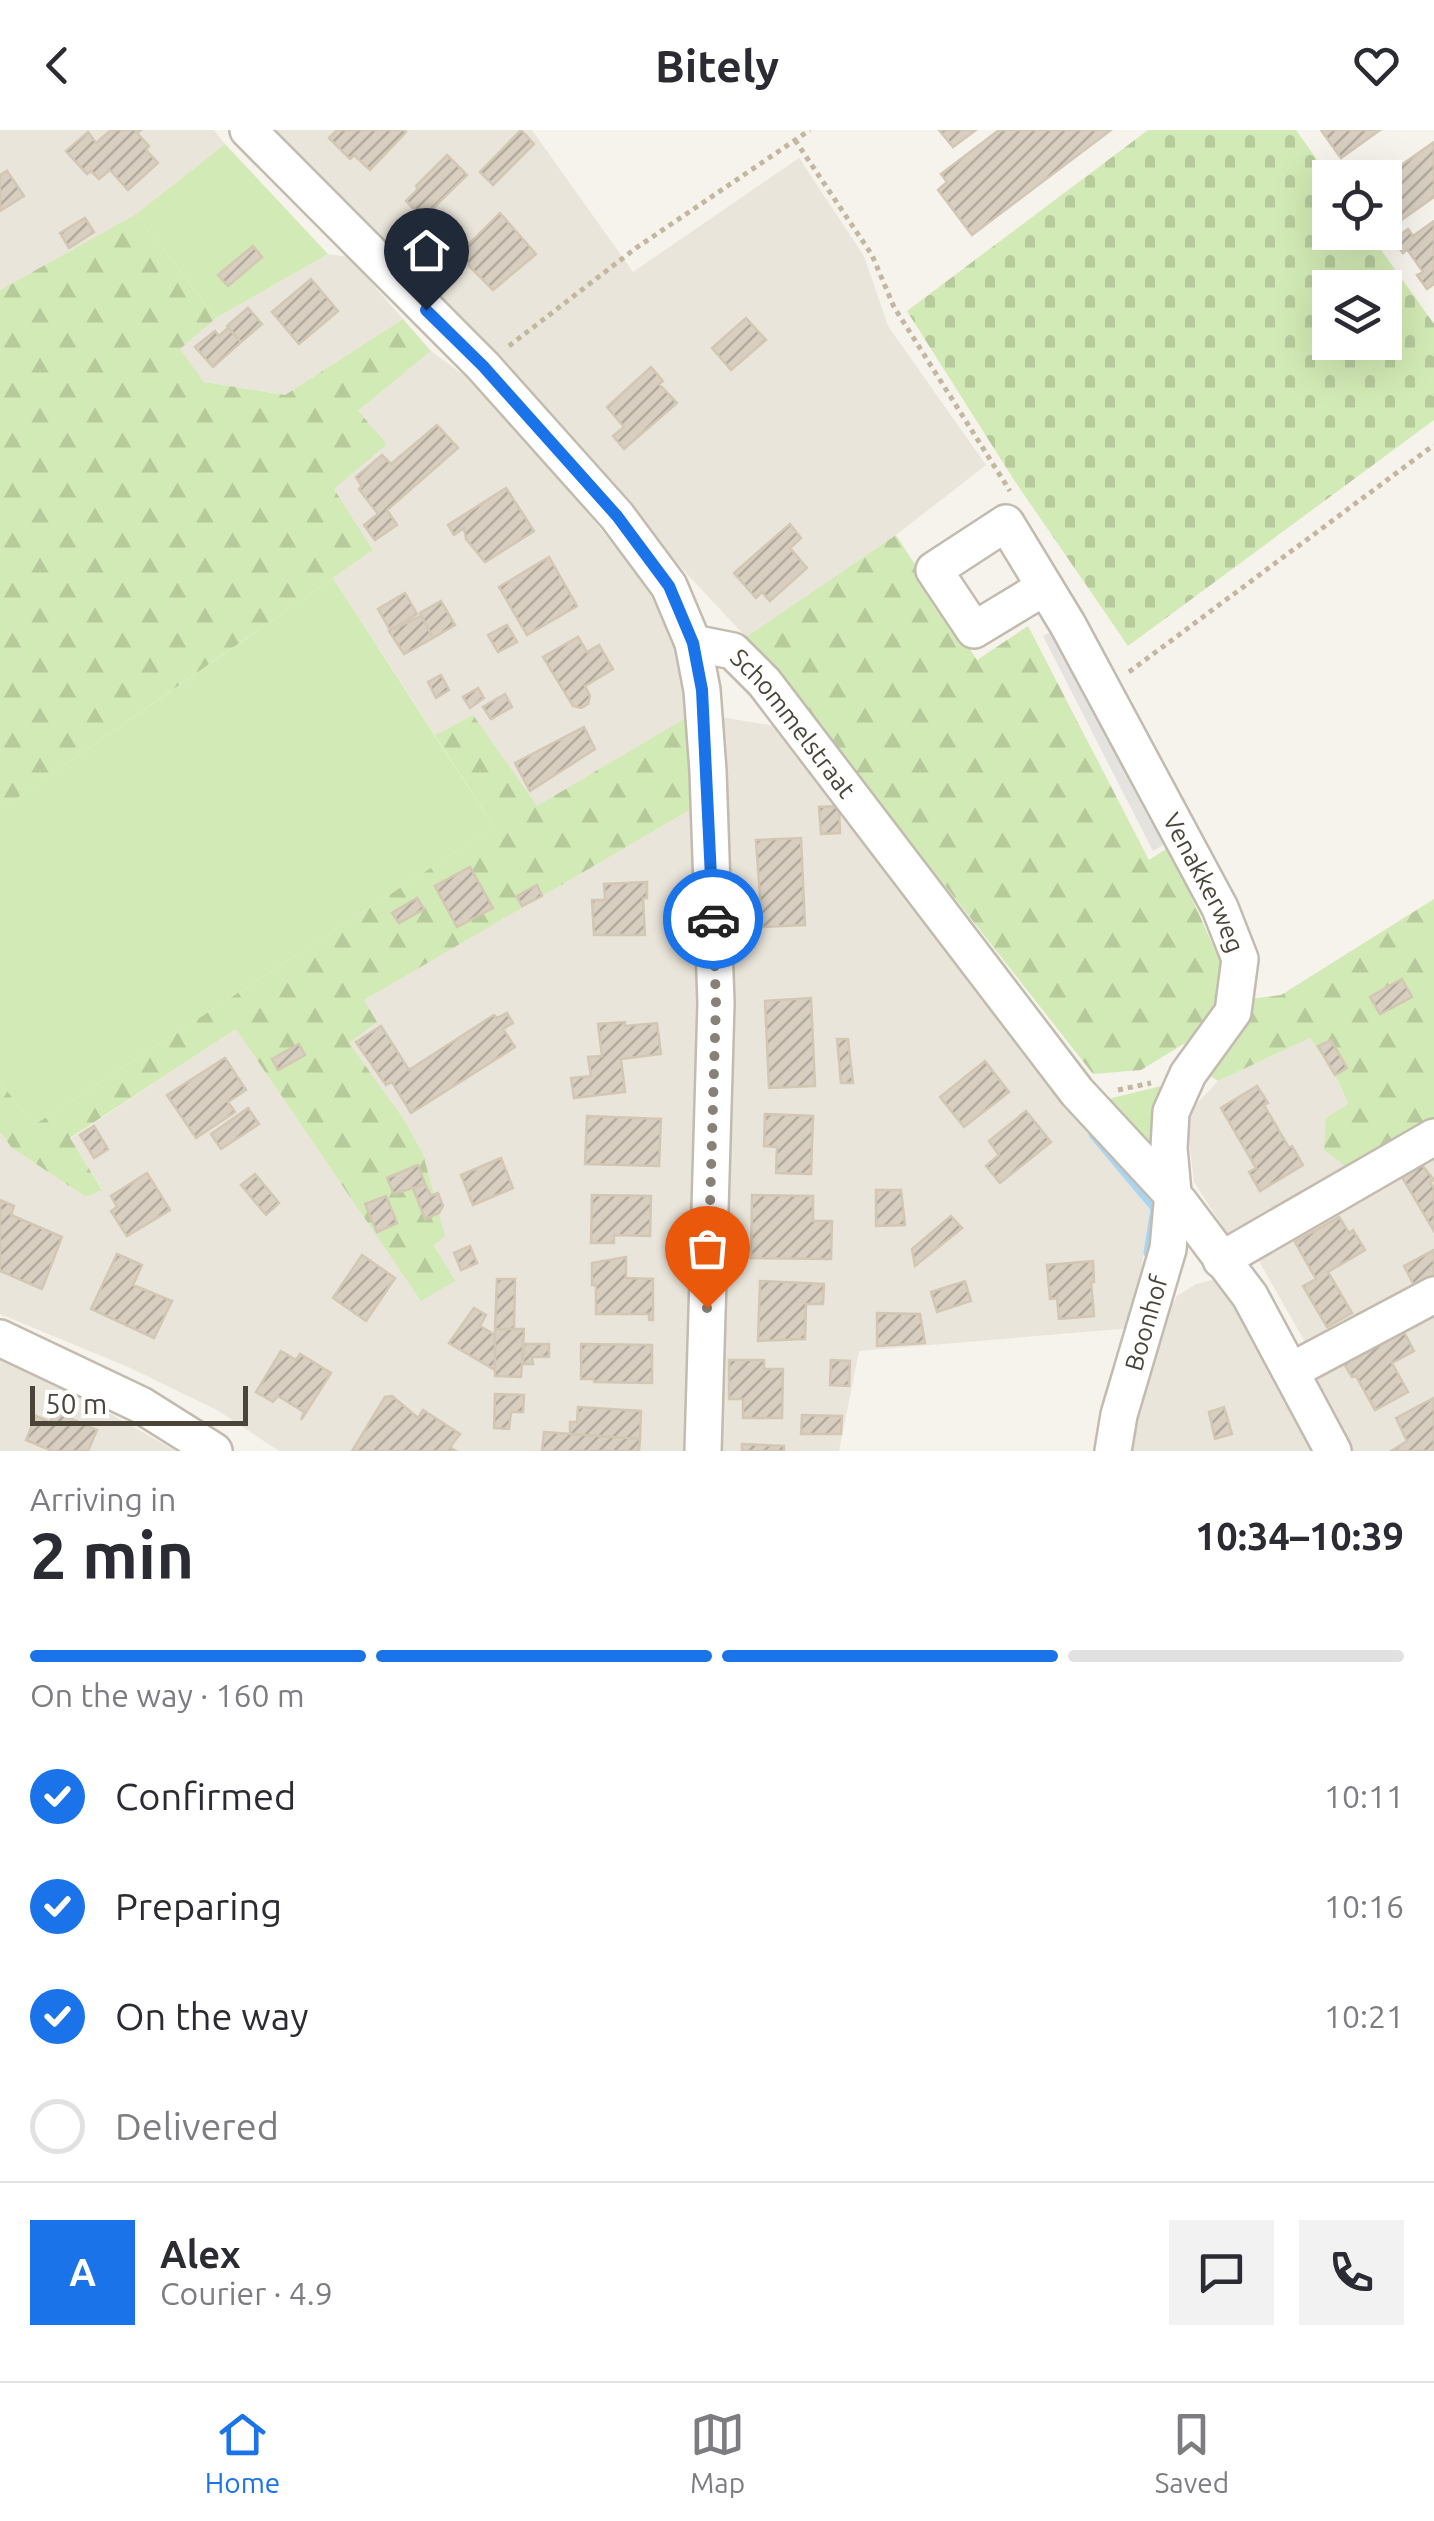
<!DOCTYPE html>
<html lang="en">
<head>
<meta charset="utf-8">
<style>
	body { margin:0; font-family:Ubuntu,sans-serif; background:#f2f2f3; color:#2b2b33; height:100vh; display:flex; flex-direction:column; font-size:38px; white-space:nowrap }
	* { box-sizing:border-box; margin:0 }
	p { font-size:32px; color:#7c7c81 }
	.icon { flex:none; width:55px; height:55px; fill:none; stroke:currentColor; stroke-width:2; stroke-linecap:round; stroke-linejoin:round }
	.map { position:relative; height:1321px; overflow:hidden }
	.panel { display:flex; flex-direction:column; background:#fff; flex:1 }
	.panel>* { flex:none }
	.controls { position:absolute; left:1312px; top:30px; display:grid; gap:20px }
	.controls a { display:grid; place-items:center; width:90px; height:90px; border-radius:0px; background:#fff; box-shadow:0 10px 40px #0002; font-size:50px }
	.scale { position:absolute; left:30px; bottom:25px; width:218px; box-sizing:border-box; padding-left:10px; border:5px solid #4b4439; border-top:0; font-size:28px; line-height:35px; white-space:nowrap; color:#4b4439; -webkit-text-stroke:8px #fff; paint-order:stroke }
	.pin { position:absolute; display:grid; place-items:center; width:85px; height:85px; color:#fff; margin:-102px -42px; border-radius:50% 50% 50% 0; rotate:-45deg; box-shadow:0 0 10px #0007 }
	.pin .icon { rotate:45deg }
	.courier { position:absolute; display:grid; place-items:center; width:100px; height:100px; margin:-50px; border:8px solid #1a73e8; border-radius:50%; background:#fff; color:#222; box-shadow:0 2px 12px #0007 }
	.summary em { font-style:normal; font-weight:700 }
	.summary div { display:flex; flex-direction:column-reverse }
	.summary { display:flex; align-items:center; justify-content:space-between; height:170px; padding:0 30px }
	h1 { font-size:65px; font-weight:700; line-height:75px }
	.bar { display:grid; grid-template-columns:repeat(4,1fr); gap:15px 10px; align-content:center; height:120px; padding:0 30px }
	.bar i { height:12px; border-radius:8px; background:#e1e1e2 }
	.bar .active { background:#1a73e8 }
	.bar p { grid-column:span 4 }
	.line { display:flex; align-items:center; gap:25px; padding:0 30px; border-top:2px solid #e1e1e2 }
	.line div { flex:1 }
	.round { display:grid; place-items:center; flex:none; width:105px; height:105px; border-radius:0px; background:#f2f2f3 }
	ol { padding:0 30px; list-style:none }
	li { display:flex; align-items:center; gap:30px; height:110px }
	li p { margin-inline-start:auto }
	li .icon { padding:10px; border-radius:50%; background:#1a73e8; color:#fff; stroke-width:4 }
	li:last-child { color:#7c7c81 }
	li i { width:55px; height:55px; border:5px solid #e1e1e2; border-radius:50% }
	header { display:flex; justify-content:space-between; align-items:center; height:130px; padding:0 30px; background:#fff; font-size:45px; font-weight:700 }
	.menu { display:flex; justify-content:space-around; align-items:center; height:140px; border-top:2px solid #e1e1e2; background:#fff; font-size:28px; color:#7c7c81 }
	.menu a { display:grid; justify-items:center; gap:5px }
	.menu .active { color:#1a73e8 }
	.map>svg:first-child { display:block }
</style>
</head>
<body>
<header><svg class="icon" aria-label="back" viewBox="0 0 24 24"><path d="M15 5l-7 7 7 7"/></svg>Bitely<svg class="icon" aria-label="heart" viewBox="0 0 24 24"><path d="M12 20l-8-8c-3-5 5-10 8-4 3-6 11-1 8 4z"/></svg></header>
<div class="map">
<svg width="1434" height="1321" viewBox="0 0 1434 1321">
	<defs>
		<pattern id="forest-firs" width="22" height="20" patternUnits="userSpaceOnUse" patternTransform="scale(2.5)"><rect width="22" height="20" fill="#d2eab5"/><path d="M5 1l3.5 6h-7zM16 11l3.5 6h-7z" fill="#b6ca9c"/></pattern>
		<pattern id="cemetery-stones" width="16" height="16" patternUnits="userSpaceOnUse" patternTransform="scale(2.5)"><rect width="16" height="16" fill="#d2eab5"/><path d="M2 7V4a2 2 0 0 1 4 0v3zM10 15v-3a2 2 0 0 1 4 0v3z" fill="#b6ca9c"/></pattern>
		<pattern id="building-hatch" width="6" height="6" patternUnits="userSpaceOnUse" patternTransform="scale(2.5)"><rect width="6" height="6" fill="#d8cfc1"/><path d="M-1 1l2-2M0 6l6-6M5 7l2-2" fill="none" stroke="#b1aa9e"/></pattern>
	</defs>
	<rect width="100%" height="100%" fill="#f6f3ec"/>
	<path fill="#eae5da" d="M0 0H214L225 14 136 84 0 160Z
		M270 0H532L633 142 799 28 864 126 888 196 986 335 896 405 746 507 671 427 509 235Z
		M328 124 349 127 403 189 285 265 204 252 179 219 216 188Z
		M431 221 487 262 641 448 675 500 685 533 687 587 536 677 473 585 435 605 333 448 373 420 334 359 357 282Z
		M715 586 775 596 1095 1012 1150 1079 1133 1198 859 1221 839 1321H718Z
		M695 677 705 868 688 1321H279L217 1280 128 1237 0 1184V1002L12 1018 86 1067 102 1059 70 1009 236 899 421 1170 454 1151 434 1114 423 1024 405 991 348 913 363 870Z
		M1310 908 1339 952 1348 975 1349 1039 1230 1108 1194 1052 1186 985 1218 951Z
		M1434 1016V1155L1309 1219 1260 1133 1259 1120Z
		M1212 1150 1225 1157 1312 1321H1131L1137 1286 1168 1182 1177 1166 1196 1154Z
		M1434 1176V1321H1346L1304 1244Z
		M0 1226 40 1244 176 1321H0Z"/>
	<path fill="#d2eab5" d="M225 14 328 124 216 188 136 84Z
		M333 448 494 697 34 995 0 952V680Z
		M1161 956 1164 961 1158 1026 1104 970Z"/>
	<path fill="url(#forest-firs)" d="M136 84 216 188 180 219 204 252 285 265 403 189 431 221 358 281 387 314 334 359 373 420 0 680V160Z
		M896 405 977 530 1028 496 1149 730 1169 717 1223 838 1222 874 1192 909 1141 940 1093 944 784 551 746 507Z
		M473 585 537 676 687 587 695 677 364 870 377 892 349 913 405 991 423 1024 445 1106 434 1115 455 1151 421 1171 236 899 70 1008 102 1060 86 1067 12 1018 0 1002V952L34 995 494 697 435 605Z
		M1434 769V989L1349 1039 1324 1020 1326 988 1348 974 1339 952 1310 908 1218 951 1201 940 1250 869 1281 865Z"/>
	<path fill="url(#cemetery-stones)" fill-rule="evenodd" d="M1148 0H1296L1330 48V102L1369 103 1434 194V290L1128 516 1014 350 907 181ZM1330 158H1385V212H1330Z"/>
	<path fill="#e5e3e0" d="M1059 497 1170 711 1153 721 1043 506Z"/>
	<g fill="none" stroke-linecap="round" stroke-linejoin="round">
		<path stroke="#a9d4f2" stroke-width="9" d="M1093 1004 1155 1078 1148 1123"/>
	</g>
	<path fill="url(#building-hatch)" stroke="#d3c7b4" stroke-width="2.5" d="M111 0H141L137 3 149 16 146 20 158 33 128 60 110 40 99 49 91 41 87 44 66 21 88 2 96 13Z
		M337 0H403L406 2 370 40 354 25 350 29 329 8Z
		M521 0 534 14 493 55 480 42Z
		M939 0H976L953 17Z
		M999 0H1111L972 105 938 60 947 52 941 44Z
		M1321 0H1380L1341 28Z
		M1434 12V67L1390 98 1385 91 1383 48Z
		M447 25 467 45 423 88 406 71 418 59 416 56Z
		M7 41 24 66 0 81V45Z
		M500 83 536 124 493 160 458 125Z
		M85 88 94 102 69 118 60 103Z
		M1434 91V154L1427 159 1417 145 1423 142 1407 119 1403 123 1393 110 1408 99 1413 106Z
		M253 116 262 127 228 156 218 145Z
		M311 149 338 181 299 214 272 182Z
		M248 178 262 194 241 212 227 196Z
		M746 188 766 210 731 240 712 218Z
		M228 198 241 212 213 237 195 217 215 201 219 206Z
		M651 237 663 251 659 254 677 273 624 319 613 306 624 297 607 277Z
		M437 295 458 318 387 380 397 395 375 410 364 395 378 384 359 359 362 356 356 347 382 325 391 334Z
		M506 358 534 401 485 432 466 409 464 398 454 405 448 395Z
		M790 394 801 408 790 418 807 438 770 471 762 462 756 468 734 443Z
		M549 427 577 476 527 505 499 457Z
		M405 463 417 484 390 500 378 479Z
		M441 471 455 495 433 508 420 483Z
		M421 486 433 508 404 524 389 501Z
		M507 495 517 512 498 522 488 505Z
		M578 507 587 522 599 515 613 539 585 556 590 566 588 574 581 578 573 576 543 527Z
		M441 545 449 560 436 568 428 552Z
		M478 558 484 568 470 578 463 567Z
		M505 564 512 577 491 589 483 577Z
		M584 597 595 619 530 661 515 633Z
		M839 676 840 703 821 704 819 677Z
		M801 708 805 795 762 797 756 710Z
		M470 737 493 778 457 797 435 756Z
		M647 752V768H643L645 805H594L592 770H605L604 754Z
		M537 755 542 766 522 776 517 766Z
		M417 768 424 779 399 793 392 783Z
		M1402 849 1412 867 1380 884 1370 867Z
		M811 868 815 956 769 958 765 871Z
		M507 883 513 893 503 899 515 917 411 983 392 952 386 955 356 912 381 896 409 940 494 885 497 888Z
		M625 892V896L657 893 661 924 621 929 625 962 574 968 571 948 591 946 588 927 602 926 598 894Z
		M837 909H848L853 953H841Z
		M1331 910 1347 938 1335 945 1318 916Z
		M299 914 305 925 278 940 272 929Z
		M225 928 246 960 228 972 235 982 196 1008 167 965Z
		M985 931 1009 962 964 997 940 967Z
		M1257 956 1268 973 1264 975 1289 1018 1292 1016 1303 1035 1260 1061 1249 1042 1256 1038 1221 978Z
		M248 978 259 994 221 1019 211 1004Z
		M1026 981 1051 1012 1000 1053 986 1036 999 1025 989 1011Z
		M765 984 813 986 811 1044 776 1043 777 1017 764 1016Z
		M587 986 661 989 659 1036 585 1034Z
		M94 996 108 1019 94 1028 80 1005Z
		M1415 1026 1434 1050 1430 1052 1434 1058V1101L1396 1037Z
		M501 1028 513 1058 473 1075 461 1045Z
		M418 1035 425 1054 394 1064 387 1048Z
		M147 1043 170 1080 127 1106 111 1081 117 1077 111 1066Z
		M255 1044 279 1073 266 1085 241 1055Z
		M425 1054 431 1066 438 1063 443 1076 439 1083 425 1089 413 1058Z
		M876 1060H901L905 1095 876 1096Z
		M592 1065 651 1066 650 1106 614 1105V1113H591Z
		M752 1065 813 1066V1091H832L831 1129 751 1128Z
		M386 1066 397 1093 377 1102 365 1074Z
		M0 1070 14 1076 11 1085 62 1107 42 1159 0 1141Z
		M951 1086 962 1098 915 1136 912 1119Z
		M1339 1087 1349 1103 1353 1100 1365 1120 1328 1142 1352 1183 1327 1197 1303 1156 1316 1149 1295 1112Z
		M470 1116 477 1133 461 1140 454 1123Z
		M1434 1120V1151L1417 1161 1404 1136Z
		M117 1124 142 1135 133 1155 172 1171 154 1208 91 1179Z
		M362 1125 395 1148 366 1191 333 1168Z
		M626 1127V1148L653 1149V1190H649V1184H596V1155H592V1133Z
		M1093 1131 1094 1152H1091L1094 1186 1059 1189 1057 1168 1050 1169 1047 1135Z
		M497 1149H515L514 1199H495Z
		M760 1151 824 1154 823 1174H806L805 1209 758 1211Z
		M965 1151 971 1171 937 1182 931 1162Z
		M474 1178 486 1185 480 1196 495 1205V1240L449 1213Z
		M877 1183 920 1184 925 1213 877 1216Z
		M495 1199H524L521 1247 495 1246Z
		M1403 1200 1414 1221 1392 1233 1408 1262 1375 1280 1356 1246 1352 1247 1343 1232Z
		M524 1214H549V1227H532L533 1234H523Z
		M581 1214 652 1215V1253L594 1252V1249H581Z
		M281 1221 296 1230 300 1224 331 1243 301 1290 304 1282 278 1266 273 1272 256 1262Z
		M729 1230H764V1239H783L782 1288H743V1269H729Z
		M831 1230 850 1231 849 1256 830 1255Z
		M495 1264 524 1265 523 1282H511L509 1299 494 1298Z
		M392 1266 418 1288 423 1280 460 1304 450 1317 456 1321H352L385 1267Z
		M1434 1268V1321H1391L1407 1311 1396 1288Z
		M578 1277 641 1281 640 1309 570 1304V1292H577Z
		M1224 1277 1232 1304 1215 1309 1209 1282Z
		M55 1282 97 1300 88 1321H52L26 1310 36 1286 50 1292Z
		M802 1285 842 1286 841 1304H801Z
		M544 1302 640 1309 639 1321H542Z
		M742 1314 784 1316V1321H742Z"/>
	<g fill="none" stroke-linecap="round" stroke-linejoin="round">
		<defs>
			<g id="minor">
				<path d="M248 0 483 236 617 386 669 456 693 513 702 560 708 641 716 873 703 1321"/>
				<path id="s1" d="M1045 457 974 500 934 440 1006 393 1068 495 1220 778 1240 829 1233 882 1188 944 1171 982 1169 1018 1173 1063 1168 1119 1119 1285 1113 1321"/>
				<path id="s2" d="M693 513 733 521 764 552 1077 962 1180 1073 1250 1166 1333 1321"/>
				<path d="M1221 1130 1434 1007"/>
				<path d="M0 1208 141 1275 214 1321"/>
				<path d="M1291 1241 1434 1165"/>
			</g>
		</defs>
		<use href="#minor" stroke="#c2bbae" stroke-width="40"/>
		<path stroke="#c4b79f" stroke-width="5" stroke-dasharray="5 5" stroke-linecap="butt" d="M795 10 872 125 894 177 1010 361
			M509 216 636 118 810 0
			M1129 542 1434 315
			M1118 960 1151 953"/>
		<use href="#minor" stroke="#fff" stroke-width="35"/>
	</g>
	<g fill="none" stroke-linecap="round" stroke-linejoin="round">
		<path stroke="#878178" stroke-width="10" stroke-dasharray="0 18" d="M707 1178 716 873 713 789"/>
		<path stroke="#1a73e8" stroke-width="12" d="M426 180 483 236 617 386 669 456 693 513 702 560 713 789"/>
	</g>
	<g text-anchor="middle" stroke-width="9" stroke-linejoin="round" paint-order="stroke">
		<g font-size="25" fill="#4b4439" stroke="#fff">
			<text dy="9" stroke="none"><textPath href="#s2" startOffset="135">Schommelstraat</textPath></text>
			<text dy="9" stroke="none"><textPath href="#s1" startOffset="652">Venakkerweg</textPath></text>
			<text transform="translate(1146 1193) rotate(-74)" y="9">Boonhof</text>
		</g>
	</g>
</svg>
<div class="controls">
<a><svg class="icon" aria-label="locate" viewBox="0 0 24 24"><circle cx="12" cy="12" r="6"/><path d="M12 2v4M12 18v4M2 12h4M18 12h4"/></svg></a>
<a><svg class="icon" aria-label="layers" viewBox="0 0 24 24"><path d="M12 4l9 5-9 5-9-5zM3 14l9 5 9-5"/></svg></a>
</div>
<div class="scale">50 m</div>
<div class="pin" style="left:707px;top:1178px;background:#ea580c"><svg class="icon" aria-label="bag" viewBox="0 0 24 24"><path d="M5 8h14l-1 12H6zM9 8a3 3 0 0 1 6 0"/></svg></div>
<div class="pin" style="left:426px;top:180px;background:#1f2937"><svg class="icon" aria-label="home" viewBox="0 0 24 24"><path d="M3 11l9-7 9 7M6 9v11h12V9"/></svg></div>
<div class="courier" style="left:713px;top:789px"><svg class="icon" aria-label="car" viewBox="0 0 24 24"><path d="M5 17H2v-5l4-1 3-4h7l3 4 3 1v5h-3M9 17h6M6 11h13"/><circle cx="7" cy="17" r="2"/><circle cx="17" cy="17" r="2"/></svg></div>
</div>
<section class="panel">
<div class="summary"><div><h1>2 min</h1><p>Arriving in</p></div><em>10:34–10:39</em></div>
<div class="bar"><i class="active"></i><i class="active"></i><i class="active"></i><i></i><p>On the way · 160 m</p></div>
<ol>
<li><svg class="icon" aria-label="check" viewBox="0 0 24 24"><path d="M5 12l5 5 9-10"/></svg>Confirmed<p>10:11</p></li>
<li><svg class="icon" aria-label="check" viewBox="0 0 24 24"><path d="M5 12l5 5 9-10"/></svg>Preparing<p>10:16</p></li>
<li><svg class="icon" aria-label="check" viewBox="0 0 24 24"><path d="M5 12l5 5 9-10"/></svg>On the way<p>10:21</p></li>
<li><i></i>Delivered</li>
</ol>
<div class="line" style="height:180px"><b class="round" style="background:#1a73e8;color:#fff">A</b><div><b>Alex</b><p>Courier · 4.9</p></div><a class="round"><svg class="icon" aria-label="chat" viewBox="0 0 24 24"><path d="M4 5h16v11H9l-5 4z"/></svg></a><a class="round"><svg class="icon" aria-label="phone" viewBox="0 0 24 24"><path d="M5 4h4l2 5-3 2q2 4 5 5l2-3 5 2v4C11 20 4 13 5 4z"/></svg></a></div>
</section>
<nav class="menu">
<a class="active"><svg class="icon" aria-label="home" viewBox="0 0 24 24"><path d="M3 11l9-7 9 7M6 9v11h12V9"/></svg>Home</a>
<a><svg class="icon" aria-label="map" viewBox="0 0 24 24"><path d="M3 6l6-2 6 2 6-2v14l-6 2-6-2-6 2zM9 4v14M15 6v14"/></svg>Map</a>
<a><svg class="icon" aria-label="saved" viewBox="0 0 24 24"><path d="M7 4h10v16l-5-4-5 4z"/></svg>Saved</a>
</nav>
</body>
</html>
